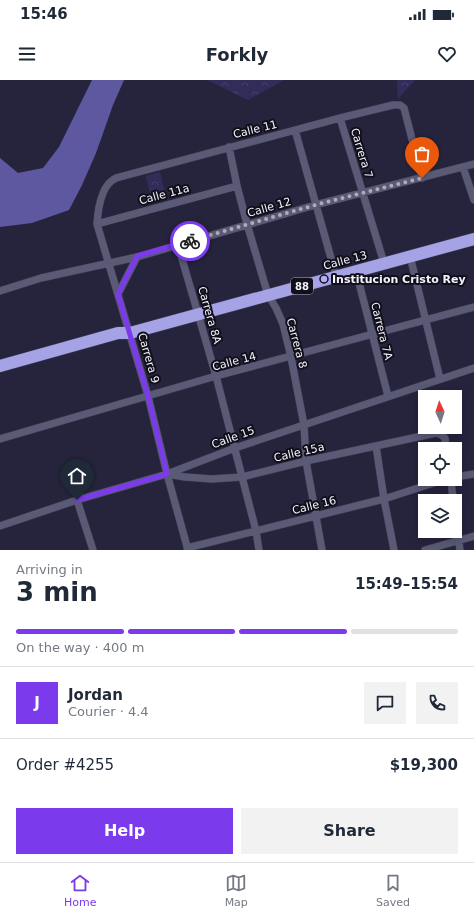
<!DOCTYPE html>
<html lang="en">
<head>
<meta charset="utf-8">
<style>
	body { margin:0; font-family:"DejaVu Sans",sans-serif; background:#f2f2f3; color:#1f2937; height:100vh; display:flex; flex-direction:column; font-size:15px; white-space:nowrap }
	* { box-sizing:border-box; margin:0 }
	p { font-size:13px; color:#747a83 }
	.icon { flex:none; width:22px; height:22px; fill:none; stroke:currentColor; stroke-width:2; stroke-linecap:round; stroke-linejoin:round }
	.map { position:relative; height:470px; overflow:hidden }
	.side { display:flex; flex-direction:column; background:#fff; flex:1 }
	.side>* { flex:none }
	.needle { width:26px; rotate:356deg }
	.controls { position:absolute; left:418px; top:310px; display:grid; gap:8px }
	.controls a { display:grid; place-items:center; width:44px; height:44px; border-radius:0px; background:#fff; box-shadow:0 2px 10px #0003; font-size:20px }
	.pin { position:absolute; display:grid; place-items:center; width:34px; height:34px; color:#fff; margin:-41px -17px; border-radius:50% 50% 50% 0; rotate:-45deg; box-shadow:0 0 4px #0007 }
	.pin .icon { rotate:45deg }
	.courier { position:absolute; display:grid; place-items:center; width:40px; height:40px; margin:-20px; border:3px solid #7c3aed; border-radius:50%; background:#fff; color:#222; box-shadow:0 1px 5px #0007 }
	.summary em { font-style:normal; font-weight:700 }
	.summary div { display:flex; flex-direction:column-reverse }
	.summary { display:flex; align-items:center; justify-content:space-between; height:68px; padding:0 16px }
	h1 { font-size:26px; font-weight:700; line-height:30px }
	.bar { display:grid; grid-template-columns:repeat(4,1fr); gap:6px 4px; align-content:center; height:48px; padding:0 16px }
	.bar i { height:5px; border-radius:3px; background:#e0e1e3 }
	.bar .on { background:#7c3aed }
	.bar p { grid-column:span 4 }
	.line { display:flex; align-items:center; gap:10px; padding:0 16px; border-top:1px solid #e0e1e3 }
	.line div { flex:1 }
	.round { display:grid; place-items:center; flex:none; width:42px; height:42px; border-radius:0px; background:#f2f2f3 }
	.primary-button { display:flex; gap:8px; margin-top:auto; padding:8px 16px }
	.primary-button a { flex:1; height:46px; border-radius:0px; background:#7c3aed; color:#fff; font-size:16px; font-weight:700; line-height:46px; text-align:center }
	.primary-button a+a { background:#f2f2f3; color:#1f2937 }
	.status { display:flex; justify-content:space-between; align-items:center; height:28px; padding:0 20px; background:#fff; direction:ltr }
	.status svg { height:11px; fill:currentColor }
	header { display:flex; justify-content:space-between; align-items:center; height:52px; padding:0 16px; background:#fff; font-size:18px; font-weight:700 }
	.tabs { display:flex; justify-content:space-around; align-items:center; height:56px; border-top:1px solid #e0e1e3; background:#fff; font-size:11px; color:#747a83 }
	.tabs a { display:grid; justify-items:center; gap:2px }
	.tabs .on { color:#7c3aed }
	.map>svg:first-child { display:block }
</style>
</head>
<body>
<div class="status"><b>15:46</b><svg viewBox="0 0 49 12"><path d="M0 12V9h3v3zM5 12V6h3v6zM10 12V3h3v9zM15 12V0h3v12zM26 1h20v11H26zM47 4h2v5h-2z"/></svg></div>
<header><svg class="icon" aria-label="menu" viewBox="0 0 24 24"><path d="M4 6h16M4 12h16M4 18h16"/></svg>Forkly<svg class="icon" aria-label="heart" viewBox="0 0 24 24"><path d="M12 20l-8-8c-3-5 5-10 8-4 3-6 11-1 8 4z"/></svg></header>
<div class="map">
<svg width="474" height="470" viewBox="0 0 474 470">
	<defs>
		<pattern id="park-crowns" width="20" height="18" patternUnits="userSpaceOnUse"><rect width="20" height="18" fill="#312c59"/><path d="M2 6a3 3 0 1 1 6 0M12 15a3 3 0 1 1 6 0" fill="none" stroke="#45416a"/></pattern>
	</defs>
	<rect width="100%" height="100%" fill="#26243d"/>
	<path fill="url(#park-crowns)" d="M207 0H284L248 20Z
		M397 0H415L398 19Z
		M160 92 166 118 152 121 146 96Z"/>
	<path fill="#5e58a1" d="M92 0H124L113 25 96 73 82 105 69 130 32 143 0 147V78L18 93 43 88 59 67Z"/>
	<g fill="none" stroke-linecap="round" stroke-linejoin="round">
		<defs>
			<path id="street" d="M340 38 384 183
				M295 50 336 196
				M229 67 237 106 247 144 268 215 276 228 283 244 291 277 304 345 306 381 322 470
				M463 87 474 120
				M97 144 237 106
				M178 165 216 296 256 451 259 470
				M410 176 440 299
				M356 191 388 316
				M0 211 41 198 137 177 315 125 474 84
				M118 214 137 177
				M0 359 216 296 474 227
				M376 366 384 419 394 470
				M167 394 185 397 212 399 242 397 306 381 436 353 440 354 445 358 446 369
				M455 397 474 394
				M451 399 453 421
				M77 420 93 470
				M455 435 460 470
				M0 446 77 420 167 394 235 368 474 288
				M187 468 384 419 446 399
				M188 470 167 394 148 316 97 144C98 128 101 105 116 98L340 38 393 25H400L404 28 422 98
				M425 470 474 456"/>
			<path id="highway" d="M0 286 118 253H130L474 159"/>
		</defs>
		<use href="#street" stroke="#414053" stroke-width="8"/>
		<use href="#highway" stroke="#414053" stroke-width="13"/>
		<use href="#street" stroke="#5b5a76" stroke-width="7"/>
		<use href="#highway" stroke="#a5a3e6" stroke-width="12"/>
	</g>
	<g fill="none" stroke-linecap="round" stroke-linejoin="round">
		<path stroke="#acabba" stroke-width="4" stroke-dasharray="0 7.2" d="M190 161 315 125 422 98"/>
		<path stroke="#7c3aed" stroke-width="5" d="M77 420 167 394 148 316 118 214 137 176 190 161"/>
	</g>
	<circle fill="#b1adfa" stroke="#100f1a" stroke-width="1.5" cx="324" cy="199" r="4"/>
	<g text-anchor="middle" stroke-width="4" stroke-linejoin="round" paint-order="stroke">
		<rect fill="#100f1a" stroke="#b0afba" stroke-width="1" x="291" y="198" width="22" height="16" rx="3"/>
		<g font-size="10" font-weight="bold" fill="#f4f4fe">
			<text x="302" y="210">88</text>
		</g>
		<g font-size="11" fill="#f4f4fe" stroke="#100f1a">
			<text transform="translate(255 49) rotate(-14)" y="4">Calle 11</text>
			<text transform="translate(362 73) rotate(73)" y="4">Carrera 7</text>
			<text transform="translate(164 114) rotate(-15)" y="4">Calle 11a</text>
			<text transform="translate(269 127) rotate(-16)" y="4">Calle 12</text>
			<text transform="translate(345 180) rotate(-15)" y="4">Calle 13</text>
			<text transform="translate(210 235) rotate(74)" y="4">Carrera 8A</text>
			<text transform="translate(382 251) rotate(76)" y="4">Carrera 7A</text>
			<text transform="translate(297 263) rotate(75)" y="4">Carrera 8</text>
			<text transform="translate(149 278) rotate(74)" y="4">Carrera 9</text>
			<text transform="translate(234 281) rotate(-15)" y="4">Calle 14</text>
			<text transform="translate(233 357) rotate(-20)" y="4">Calle 15</text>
			<text transform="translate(299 372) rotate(-13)" y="4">Calle 15a</text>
			<text transform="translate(314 425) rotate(-14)" y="4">Calle 16</text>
		</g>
		<g font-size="11" font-weight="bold" fill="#f4f4fe" stroke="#100f1a" text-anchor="start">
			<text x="332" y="203">Institucion Cristo Rey</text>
		</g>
	</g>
</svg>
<div class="controls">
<a><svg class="needle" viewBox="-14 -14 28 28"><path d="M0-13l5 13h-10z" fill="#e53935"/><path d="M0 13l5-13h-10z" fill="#747a83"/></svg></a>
<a><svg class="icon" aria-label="locate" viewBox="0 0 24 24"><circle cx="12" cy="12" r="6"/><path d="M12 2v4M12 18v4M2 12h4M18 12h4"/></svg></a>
<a><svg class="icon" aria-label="layers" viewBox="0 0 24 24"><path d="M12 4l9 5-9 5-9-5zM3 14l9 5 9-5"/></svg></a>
</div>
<div class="pin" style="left:422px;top:98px;background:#ea580c"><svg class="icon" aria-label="bag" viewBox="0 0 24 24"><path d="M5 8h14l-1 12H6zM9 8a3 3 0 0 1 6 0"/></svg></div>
<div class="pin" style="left:77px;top:420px;background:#1f2937"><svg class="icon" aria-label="home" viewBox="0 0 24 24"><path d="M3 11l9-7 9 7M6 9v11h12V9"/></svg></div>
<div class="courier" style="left:190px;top:161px"><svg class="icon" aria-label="bike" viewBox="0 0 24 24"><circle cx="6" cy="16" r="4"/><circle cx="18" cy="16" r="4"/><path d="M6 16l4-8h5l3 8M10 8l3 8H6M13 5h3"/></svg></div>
</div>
<section class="side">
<div class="summary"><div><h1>3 min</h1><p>Arriving in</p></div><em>15:49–15:54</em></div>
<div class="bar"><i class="on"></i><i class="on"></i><i class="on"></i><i></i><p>On the way · 400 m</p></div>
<div class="line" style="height:72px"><b class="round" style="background:#7c3aed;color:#fff">J</b><div><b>Jordan</b><p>Courier · 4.4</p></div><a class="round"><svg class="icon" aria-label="chat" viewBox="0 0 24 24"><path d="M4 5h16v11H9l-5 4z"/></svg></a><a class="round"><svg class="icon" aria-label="phone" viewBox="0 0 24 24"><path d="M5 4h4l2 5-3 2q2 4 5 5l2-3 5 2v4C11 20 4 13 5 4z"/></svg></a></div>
<div class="line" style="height:52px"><div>Order #4255</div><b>$19,300</b></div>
<div class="primary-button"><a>Help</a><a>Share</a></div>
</section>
<nav class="tabs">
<a class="on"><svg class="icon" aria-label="home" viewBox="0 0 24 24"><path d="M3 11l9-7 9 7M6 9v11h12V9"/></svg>Home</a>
<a><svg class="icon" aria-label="map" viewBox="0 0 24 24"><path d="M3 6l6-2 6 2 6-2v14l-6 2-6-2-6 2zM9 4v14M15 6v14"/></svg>Map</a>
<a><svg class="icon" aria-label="saved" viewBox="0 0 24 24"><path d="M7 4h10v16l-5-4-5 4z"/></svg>Saved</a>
</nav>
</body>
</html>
